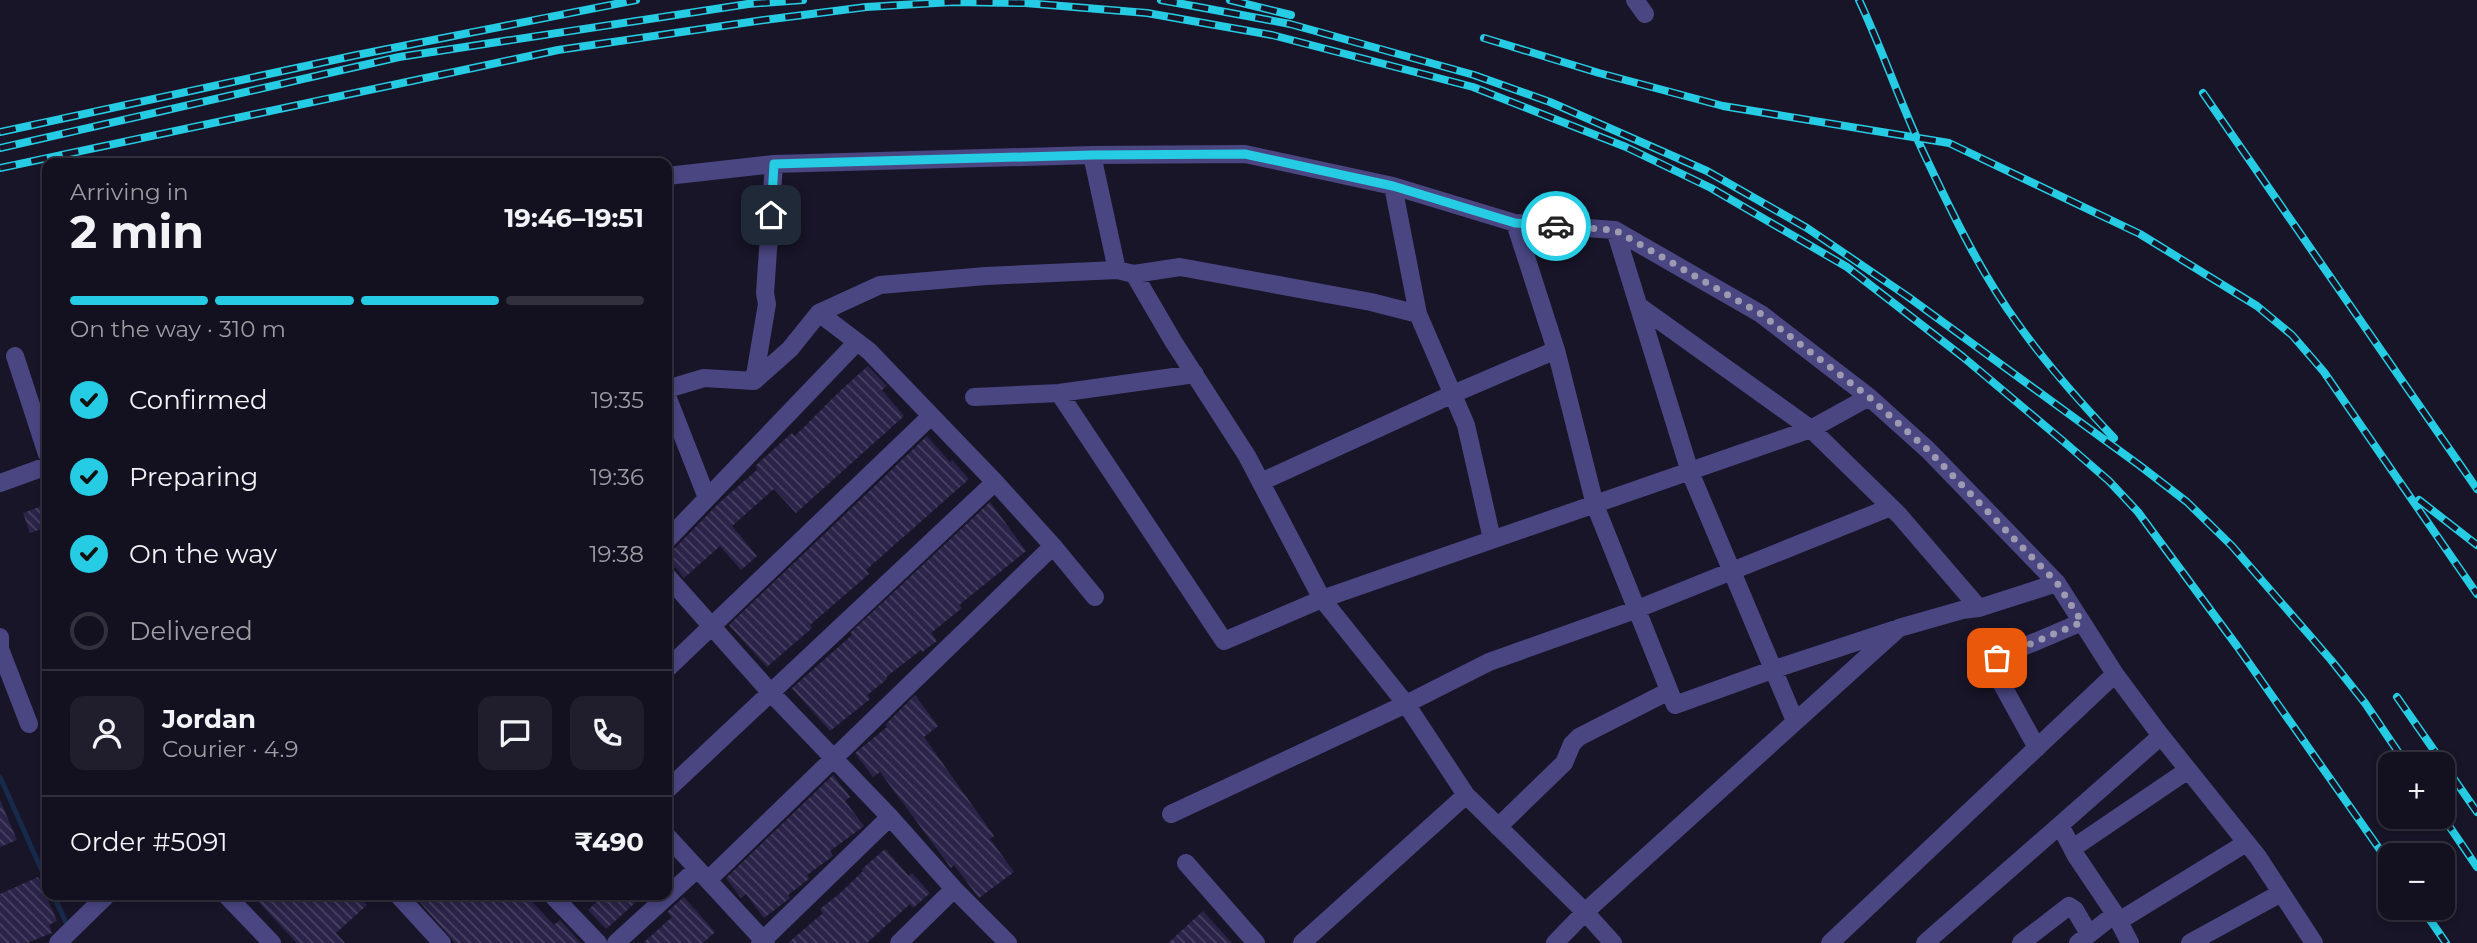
<!DOCTYPE html>
<html lang="en">
<head>
<meta charset="utf-8">
<style>
	body { margin:0; font-family:Montserrat,sans-serif; background:#201e2c; color:#f1f3f6; height:100vh; display:flex; flex-direction:column; font-size:26px; white-space:nowrap }
	* { box-sizing:border-box; margin:0 }
	p { font-size:23px; color:#9d9da4 }
	.icon { flex:none; width:38px; height:38px; fill:none; stroke:currentColor; stroke-width:2; stroke-linecap:round; stroke-linejoin:round }
	.map { position:relative; flex:1; overflow:hidden }
	.details { position:absolute; left:42px; top:158px; width:630px; height:742px; display:flex; flex-direction:column; background:#13101f; border-radius:14px; box-shadow:0 4px 10px #0003,0 0 0 2px #32303d }
	.details>* { flex:none }
	.buttons { position:absolute; left:2378px; top:752px; display:grid; gap:14px }
	.buttons a { display:grid; place-items:center; width:77px; height:77px; border-radius:14px; background:#13101f; box-shadow:0 4px 10px #0003,0 0 0 2px #32303d; font-size:35px }
	.pin { position:absolute; display:grid; place-items:center; width:60px; height:60px; color:#fff; margin:-30px; border-radius:14px; box-shadow:0 4px 10px #0006 }
	.courier { position:absolute; display:grid; place-items:center; width:70px; height:70px; margin:-35px; border:5px solid #25cce3; border-radius:50%; background:#fff; color:#222; box-shadow:0 2px 9px #0007 }
	.head em { font-style:normal; font-weight:700 }
	.head div { display:flex; flex-direction:column-reverse }
	.head { display:flex; align-items:center; justify-content:space-between; height:119px; padding:0 28px }
	h1 { font-size:46px; font-weight:700; line-height:52px }
	.bar { display:grid; grid-template-columns:repeat(4,1fr); gap:10px 7px; align-content:center; height:84px; padding:0 28px }
	.bar i { height:9px; border-radius:5px; background:#32303d }
	.bar .on { background:#25cce3 }
	.bar p { grid-column:span 4 }
	.line { display:flex; align-items:center; gap:18px; padding:0 28px; border-top:2px solid #32303d }
	.line div { flex:1 }
	.round { display:grid; place-items:center; flex:none; width:74px; height:74px; border-radius:14px; background:#201e2c }
	ol { padding:0 28px; list-style:none }
	li { display:flex; align-items:center; gap:21px; height:77px }
	li p { margin-inline-start:auto }
	li .icon { padding:7px; border-radius:50%; background:#25cce3; color:#111; stroke-width:4 }
	li:last-child { color:#9d9da4 }
	li i { width:38px; height:38px; border:4px solid #32303d; border-radius:50% }
	.map>svg:first-child { display:block }
</style>
</head>
<body>
<div class="map">
<svg width="2477" height="943" viewBox="0 0 2477 943">
	<defs>
		<pattern id="building-back-hatch" width="6" height="6" patternUnits="userSpaceOnUse" patternTransform="scale(1.75)"><rect width="6" height="6" fill="#2b2348"/><path d="M-1 5l2 2M0 0l6 6M5-1l2 2" fill="none" stroke="#4a4363"/></pattern>
	</defs>
	<rect width="100%" height="100%" fill="#191529"/>
	<g fill="none" stroke-linecap="round" stroke-linejoin="round">
		<path stroke="#172a4c" stroke-width="5" d="M0 777 47 882
			M53 894 68 927"/>
	</g>
	<path fill="url(#building-back-hatch)" d="M868 366 887 386 882 390 904 416 796 513 774 489 732 526 757 556 741 570 720 546 684 578 676 568 669 565 667 553 675 548 719 503 758 469 755 466 792 433 795 436 841 390Z
		M927 436 950 462 952 460 969 479 866 570 869 574 810 625 812 628 767 667 729 625Z
		M990 502 1026 551 959 605 962 608 931 633 937 641 922 652 921 650 886 677 887 679 867 695 870 699 830 731 792 688 852 635 850 633Z
		M47 504V527L30 533 23 513Z
		M915 695 938 726 924 737 994 836 990 839 1014 872 979 898 954 865 951 868 880 772 873 777 855 753 887 727 885 725Z
		M833 775 850 797 845 801 864 826 830 851 833 856 807 875 809 879 788 895 790 898 764 918 746 894 741 898 726 878Z
		M0 800 17 840 0 847Z
		M885 849 909 876 912 873 930 893 913 908 910 904 867 943H788L823 913 820 909 839 894 863 871 862 869Z
		M38 877 57 921 49 925 52 933 27 943H0V894Z
		M251 894H357L367 905 336 933 345 943H297Z
		M413 894H525L554 925 560 920 581 943H455Z
		M605 894H645L606 929 588 910Z
		M684 897 715 932 703 943H643L672 917 667 912Z
		M1203 911 1232 943H1168Z"/>
	<g fill="none" stroke-linecap="round" stroke-linejoin="round">
		<path stroke="#494682" stroke-width="18" d="M1635 0 1645 14
			M1092 155 1245 154 1393 186 1515 223 1556 350 1595 505 1675 705 1772 670 1899 628
			M667 176 774 164
			M1393 186 1418 314
			M1515 223 1615 230 1761 314 1869 397 1811 429 1639 306
			M1615 230 1690 472 1795 721
			M1134 274 1173 341 1247 456 1322 599 1406 704 1466 795 1585 912 1613 943
			M15 356 47 454
			M754 381 767 304 765 293 774 164 1092 155 1117 270
			M667 389 704 378 754 381 790 349 819 313 880 285 986 276 1117 270 1134 274 1180 267 1371 302 1418 314 1466 425 1492 539
			M1059 393 1224 641 1322 599 1811 429 1899 515 1979 608
			M667 396 707 498
			M974 397 1059 393 1195 374
			M1869 397 1928 450 2057 583
			M1261 482 1453 394 1556 350
			M0 483 47 466
			M667 540 857 342
			M1053 546 1095 597
			M667 576 771 693 890 817 954 889 1008 943
			M0 637V649L29 724
			M667 669 931 416
			M2037 748 1994 670 1993 663 1997 658 2082 622
			M667 790 995 482
			M1171 814 1406 704 1489 662 1635 610 1891 507
			M1498 827 1564 763 1572 744 1579 737 1669 691
			M667 836 766 943
			M2073 848 2188 770
			M1186 863 1256 943
			M708 880 1053 546 995 482 869 351 819 313
			M225 894 272 943
			M397 894 442 943
			M551 894 598 943
			M2119 921 2246 843
			M58 943 108 894
			M616 943 697 869
			M760 943 890 817
			M899 943 954 889
			M1302 943 1466 795
			M1555 943 1585 912 1899 628 1962 610 1979 608 2057 583 2115 674 2161 736 2258 857 2314 943
			M1830 943 2115 674
			M1925 943 2060 825
			M2021 943 2069 906 2075 910 2089 934
			M2078 943 2115 914
			M2130 943 2115 914 2076 856 2060 825 2161 736
			M2190 943 2281 893"/>
		<defs>
			<path id="rail" d="M1161 0 1290 24 1474 75 1550 102 1707 171 1807 228 1907 296 2139 465 2187 502 2232 546 2331 660 2365 703 2407 765
				M1230 0 1291 15
				M1859 0C1884 53 1902 109 1928 162 1954 217 1982 275 2018 324 2047 365 2080 402 2114 438
				M1484 38 1599 73 1723 106 1949 143 2140 234 2257 306 2292 335 2324 372 2477 594
				M2203 93 2477 489
				M0 132 357 55 636 0
				M0 148 399 57 748 4 803 0
				M0 168 558 50 764 20 866 7 953 2 1025 3 1147 13 1272 35 1473 87 1626 147 1711 188 1847 267 1963 357 2063 441 2109 481 2138 512 2237 646 2390 864
				M2419 500 2477 545
				M2397 697 2477 812
				M2443 817 2477 867
				M2422 908 2446 943"/>
		</defs>
		<use href="#rail" stroke="#25cce3" stroke-width="8"/>
		<use href="#rail" stroke="#191529" stroke-width="5" stroke-dasharray="16" stroke-linecap="butt"/>
	</g>
	<g fill="none" stroke-linecap="round" stroke-linejoin="round">
		<path stroke="#9e9ab2" stroke-width="7" stroke-dasharray="0 12.6" d="M1556 226 1615 230 1761 314 1869 397 1928 450 2057 583 2082 622 1997 658"/>
		<path stroke="#25cce3" stroke-width="9" d="M771 215 774 164 1092 155 1245 154 1393 186 1515 223 1556 226"/>
	</g>
</svg>
<div class="buttons">
<a>+</a>
<a>−</a>
</div>
<div class="pin" style="left:1997px;top:658px;background:#ea580c"><svg class="icon" aria-label="bag" viewBox="0 0 24 24"><path d="M5 8h14l-1 12H6zM9 8a3 3 0 0 1 6 0"/></svg></div>
<div class="pin" style="left:771px;top:215px;background:#1f2937"><svg class="icon" aria-label="home" viewBox="0 0 24 24"><path d="M3 11l9-7 9 7M6 9v11h12V9"/></svg></div>
<div class="courier" style="left:1556px;top:226px"><svg class="icon" aria-label="car" viewBox="0 0 24 24"><path d="M5 17H2v-5l4-1 3-4h7l3 4 3 1v5h-3M9 17h6M6 11h13"/><circle cx="7" cy="17" r="2"/><circle cx="17" cy="17" r="2"/></svg></div>
<section class="details">
<div class="head"><div><h1>2 min</h1><p>Arriving in</p></div><em>19:46–19:51</em></div>
<div class="bar"><i class="on"></i><i class="on"></i><i class="on"></i><i></i><p>On the way · 310 m</p></div>
<ol>
<li><svg class="icon" aria-label="check" viewBox="0 0 24 24"><path d="M5 12l5 5 9-10"/></svg>Confirmed<p>19:35</p></li>
<li><svg class="icon" aria-label="check" viewBox="0 0 24 24"><path d="M5 12l5 5 9-10"/></svg>Preparing<p>19:36</p></li>
<li><svg class="icon" aria-label="check" viewBox="0 0 24 24"><path d="M5 12l5 5 9-10"/></svg>On the way<p>19:38</p></li>
<li><i></i>Delivered</li>
</ol>
<div class="line" style="height:126px"><a class="round"><svg class="icon" aria-label="person" viewBox="0 0 24 24"><circle cx="12" cy="8" r="4"/><path d="M4 21q1-7 8-7t8 7"/></svg></a><div><b>Jordan</b><p>Courier · 4.9</p></div><a class="round"><svg class="icon" aria-label="chat" viewBox="0 0 24 24"><path d="M4 5h16v11H9l-5 4z"/></svg></a><a class="round"><svg class="icon" aria-label="phone" viewBox="0 0 24 24"><path d="M5 4h4l2 5-3 2q2 4 5 5l2-3 5 2v4C11 20 4 13 5 4z"/></svg></a></div>
<div class="line" style="height:91px"><div>Order #5091</div><b>₹490</b></div>
</section>
</div>
</body>
</html>
